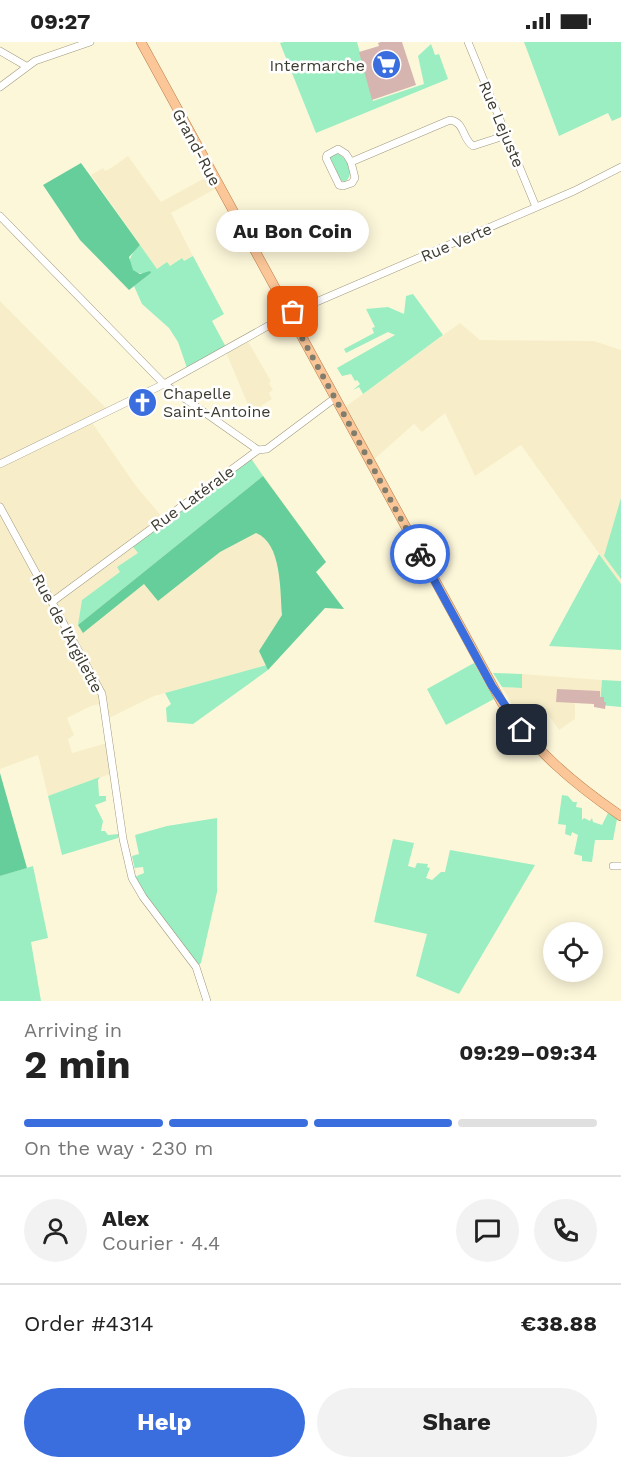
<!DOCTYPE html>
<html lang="en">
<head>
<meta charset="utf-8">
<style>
	body { margin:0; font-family:"Work Sans",sans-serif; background:#f2f2f2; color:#222; height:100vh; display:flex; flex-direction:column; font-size:22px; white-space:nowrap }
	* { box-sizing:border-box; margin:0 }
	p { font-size:20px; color:#767676 }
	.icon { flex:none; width:33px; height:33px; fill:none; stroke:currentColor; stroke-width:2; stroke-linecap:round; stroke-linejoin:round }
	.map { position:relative; height:959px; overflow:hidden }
	.details { display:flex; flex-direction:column; background:#fff; flex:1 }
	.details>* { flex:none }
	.fabs { position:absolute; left:543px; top:880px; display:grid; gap:12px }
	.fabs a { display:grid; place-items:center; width:60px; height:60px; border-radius:50%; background:#fff; box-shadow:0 3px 15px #0003; font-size:30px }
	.pin { position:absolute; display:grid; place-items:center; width:51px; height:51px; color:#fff; margin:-26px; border-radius:12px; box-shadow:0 3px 9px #0006 }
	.courier { position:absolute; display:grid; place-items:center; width:60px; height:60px; margin:-30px; border:4px solid #3a6ede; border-radius:50%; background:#fff; color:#222; box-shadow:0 2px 8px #0007 }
	.bubble { position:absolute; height:42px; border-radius:21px; background:#fff; box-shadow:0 3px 15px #0003; font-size:20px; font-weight:700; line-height:42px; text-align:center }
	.headline em { font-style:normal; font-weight:700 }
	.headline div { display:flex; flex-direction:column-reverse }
	.headline { display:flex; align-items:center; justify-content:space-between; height:102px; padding:0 24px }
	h1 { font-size:39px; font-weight:700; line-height:45px }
	.bar { display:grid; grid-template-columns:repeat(4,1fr); gap:9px 6px; align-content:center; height:72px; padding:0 24px }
	.bar i { height:8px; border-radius:4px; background:#e0e0e0 }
	.bar .active { background:#3a6ede }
	.bar p { grid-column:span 4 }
	.line { display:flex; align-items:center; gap:15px; padding:0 24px; border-top:2px solid #e0e0e0 }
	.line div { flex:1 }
	.round { display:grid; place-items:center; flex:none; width:63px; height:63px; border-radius:32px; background:#f2f2f2 }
	.cta { display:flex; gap:12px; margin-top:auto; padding:12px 24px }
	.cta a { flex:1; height:69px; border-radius:36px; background:#3a6ede; color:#fff; font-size:24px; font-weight:700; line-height:69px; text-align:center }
	.cta a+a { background:#f2f2f2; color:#222 }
	.status { display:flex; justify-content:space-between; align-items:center; height:42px; padding:0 30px; background:#fff; direction:ltr }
	.status svg { height:16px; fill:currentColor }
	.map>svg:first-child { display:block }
</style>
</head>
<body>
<div class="status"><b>09:27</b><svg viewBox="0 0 49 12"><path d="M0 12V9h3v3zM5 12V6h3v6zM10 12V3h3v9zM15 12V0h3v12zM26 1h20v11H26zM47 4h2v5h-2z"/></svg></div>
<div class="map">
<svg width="621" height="959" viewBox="0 0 621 959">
	<rect width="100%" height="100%" fill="#fdf7da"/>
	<path fill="#f7eec9" d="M128 114 161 160 212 132 219 145 171 171 193 214 184 219 181 216 170 224 157 227 91 133 103 126 105 129 111 126Z
		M0 259 109 369 91 379 136 444 163 476 250 415 326 520 316 529 267 623 154 654 107 677 104 661 91 664 67 676 74 693 68 697 72 711 110 700 113 731 48 754 38 713 0 727Z
		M460 281 480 298 594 299 621 308V542L521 403 475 434 445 371 422 390 414 382 370 421 341 368Z
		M246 296 271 339 269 341 273 348 269 351 272 357 251 370 225 308Z
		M522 632 602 638 600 663 575 661V677L559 688 546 669 528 682 513 664 502 645 522 646Z"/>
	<path fill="#9aeec1" d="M284 0H357L373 59 424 42 418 14 431 2 435 13 439 12 448 37 316 91 280 1Z
		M524 0H621V75L612 79 608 71 559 94Z
		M336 111C347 115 356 131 345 140L339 138 329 115Z
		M140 203 157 227 167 220 170 224 182 216 184 219 193 214 224 272 212 279 227 307 188 329 178 300 169 286 142 262 134 244 151 231C127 235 123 218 140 203Z
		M413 252 443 293 363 352 359 345 353 348 360 342 357 338 355 339 351 332 342 334 337 326 395 293 388 290 346 311 344 307 374 291 372 286 375 285 366 267 388 265 404 272 406 254Z
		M250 415 263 434 78 583 82 558 120 530 117 525 138 511 130 501Z
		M621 456V537L604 514Z
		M599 512 621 542V608L549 604Z
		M474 621 494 657 446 683 427 647Z
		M267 623 268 628 193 682 167 680 166 666 171 662 165 651Z
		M493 631 522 632V646L502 645Z
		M602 638 621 639V665L600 663Z
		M100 735 98 738 99 754H106V759L95 763 103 779 101 789H105L108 793 119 792 118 796 62 813 48 754Z
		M562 753 568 754 573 760H577L576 765 582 766V778L584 776 590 779 592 776 593 780 602 783 608 771 617 777 613 798H595L592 820 582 819V814L574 812 578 793 572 790 571 794 565 792 566 783 558 782Z
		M217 776V850L201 921 196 925 132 836 144 831 143 825 135 826 136 832 132 814 139 812 135 793 167 784Z
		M393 797 414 801 408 824 415 826 417 821 428 822 427 825 430 826 426 836 432 838 441 830H445L450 808 535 823 459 952 416 934 427 892 374 880Z
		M33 824 48 896 31 900 41 959H0V834Z"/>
	<path fill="#66ce9a" d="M81 121 140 203 129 215 133 228 140 232 150 229 151 231 129 248 80 198 43 143Z
		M263 434 326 520 316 530 344 567 325 566 268 628 259 609 282 573C280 549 282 501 256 491L220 510 158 559 144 542 83 591 78 583Z
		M0 731 27 826 0 834Z"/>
	<path fill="#d6b5b1" d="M381 0H402L416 43 372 58 359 10 379 4 378 1Z
		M557 647 600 649V655H604V660H606L605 667 594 665V662L556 660Z"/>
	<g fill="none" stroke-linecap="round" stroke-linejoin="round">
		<defs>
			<path id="minor" d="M468 0 536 165
				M0 9 26 24
				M0 45 35 19 90 0
				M351 120 346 112 338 107 327 113 326 116 339 143 343 144 352 141 355 136 351 120 450 78C465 80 462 97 473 104L507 93
				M0 174 164 342 258 408
				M0 422 164 342 293 270 574 149 621 125
				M0 465 102 652 123 797 132 836 143 855 196 925 207 959
				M52 560 258 408 267 407 335 356
				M613 824H621"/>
			<path id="major" d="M141 0 502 661C534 708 574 742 621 774"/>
		</defs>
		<use href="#minor" stroke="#a0997e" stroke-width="8"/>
		<use href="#major" stroke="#b87d47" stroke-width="10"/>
		<use href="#minor" stroke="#fff" stroke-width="7"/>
		<use href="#major" stroke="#fbc698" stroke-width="9"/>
	</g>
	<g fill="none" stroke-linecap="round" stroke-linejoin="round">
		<path stroke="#817d6c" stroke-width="6" stroke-dasharray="0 10.8" d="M293 270 289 272 420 512"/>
		<path stroke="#3a6ede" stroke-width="8" d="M420 512 492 644 522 688"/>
	</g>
	<defs>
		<symbol id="supermarket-disc" viewBox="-11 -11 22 22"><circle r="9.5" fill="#3a6ede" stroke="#fff"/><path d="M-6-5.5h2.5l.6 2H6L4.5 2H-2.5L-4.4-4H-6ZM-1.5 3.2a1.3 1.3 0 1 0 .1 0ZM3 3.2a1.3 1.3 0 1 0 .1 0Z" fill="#fff"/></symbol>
		<symbol id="church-disc" viewBox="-11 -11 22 22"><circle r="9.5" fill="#3a6ede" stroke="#fff"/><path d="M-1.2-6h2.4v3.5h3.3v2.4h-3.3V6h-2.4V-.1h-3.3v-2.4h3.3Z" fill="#fff"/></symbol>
	</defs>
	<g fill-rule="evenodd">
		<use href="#supermarket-disc" x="370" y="6" width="33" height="33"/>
		<use href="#church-disc" x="126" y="344" width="33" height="33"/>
	</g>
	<g text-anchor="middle" stroke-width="5" stroke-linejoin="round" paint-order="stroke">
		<g font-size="16" fill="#3e3c30" stroke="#fff" text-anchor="end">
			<text x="365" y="29">Intermarche</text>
			<text x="163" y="357" text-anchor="start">Chapelle<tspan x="163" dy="18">Saint-Antoine</tspan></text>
		</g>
		<g font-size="16" fill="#3e3c30" stroke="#fff">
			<text transform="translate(502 82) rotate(67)" y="6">Rue Lejuste</text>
			<text transform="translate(197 105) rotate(62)" y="6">Grand-Rue</text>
			<text transform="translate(456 200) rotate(-23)" y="6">Rue Verte</text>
			<text transform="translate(192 456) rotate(-36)" y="6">Rue Latérale</text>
			<text transform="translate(68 591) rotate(62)" y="6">Rue de l'Argilette</text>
		</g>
	</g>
</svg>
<div class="fabs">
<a><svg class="icon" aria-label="locate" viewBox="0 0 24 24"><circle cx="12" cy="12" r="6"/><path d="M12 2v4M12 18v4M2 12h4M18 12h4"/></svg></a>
</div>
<div class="pin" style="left:293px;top:270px;background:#ea580c"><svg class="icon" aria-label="bag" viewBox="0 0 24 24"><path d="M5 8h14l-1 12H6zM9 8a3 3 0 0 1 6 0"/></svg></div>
<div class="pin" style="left:522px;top:688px;background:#1f2937"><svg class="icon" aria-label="home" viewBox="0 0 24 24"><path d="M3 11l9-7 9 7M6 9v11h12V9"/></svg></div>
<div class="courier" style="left:420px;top:512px"><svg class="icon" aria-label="bike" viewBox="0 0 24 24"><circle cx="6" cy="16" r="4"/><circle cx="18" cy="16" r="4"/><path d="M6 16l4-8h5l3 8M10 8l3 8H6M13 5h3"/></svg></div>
<div class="bubble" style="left:216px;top:168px;width:153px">Au Bon Coin</div>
</div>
<section class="details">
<div class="headline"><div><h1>2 min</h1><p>Arriving in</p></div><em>09:29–09:34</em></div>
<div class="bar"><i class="active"></i><i class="active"></i><i class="active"></i><i></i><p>On the way · 230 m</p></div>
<div class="line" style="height:108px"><a class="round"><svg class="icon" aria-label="person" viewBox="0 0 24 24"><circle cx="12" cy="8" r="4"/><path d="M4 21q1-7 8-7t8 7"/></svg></a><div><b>Alex</b><p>Courier · 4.4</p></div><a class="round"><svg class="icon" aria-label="chat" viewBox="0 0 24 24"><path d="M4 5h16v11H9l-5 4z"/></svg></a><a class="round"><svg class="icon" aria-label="phone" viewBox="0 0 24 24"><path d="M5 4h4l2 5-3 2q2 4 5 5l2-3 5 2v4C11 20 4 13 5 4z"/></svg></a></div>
<div class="line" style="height:78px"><div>Order #4314</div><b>€38.88</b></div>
<div class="cta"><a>Help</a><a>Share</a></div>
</section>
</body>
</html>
